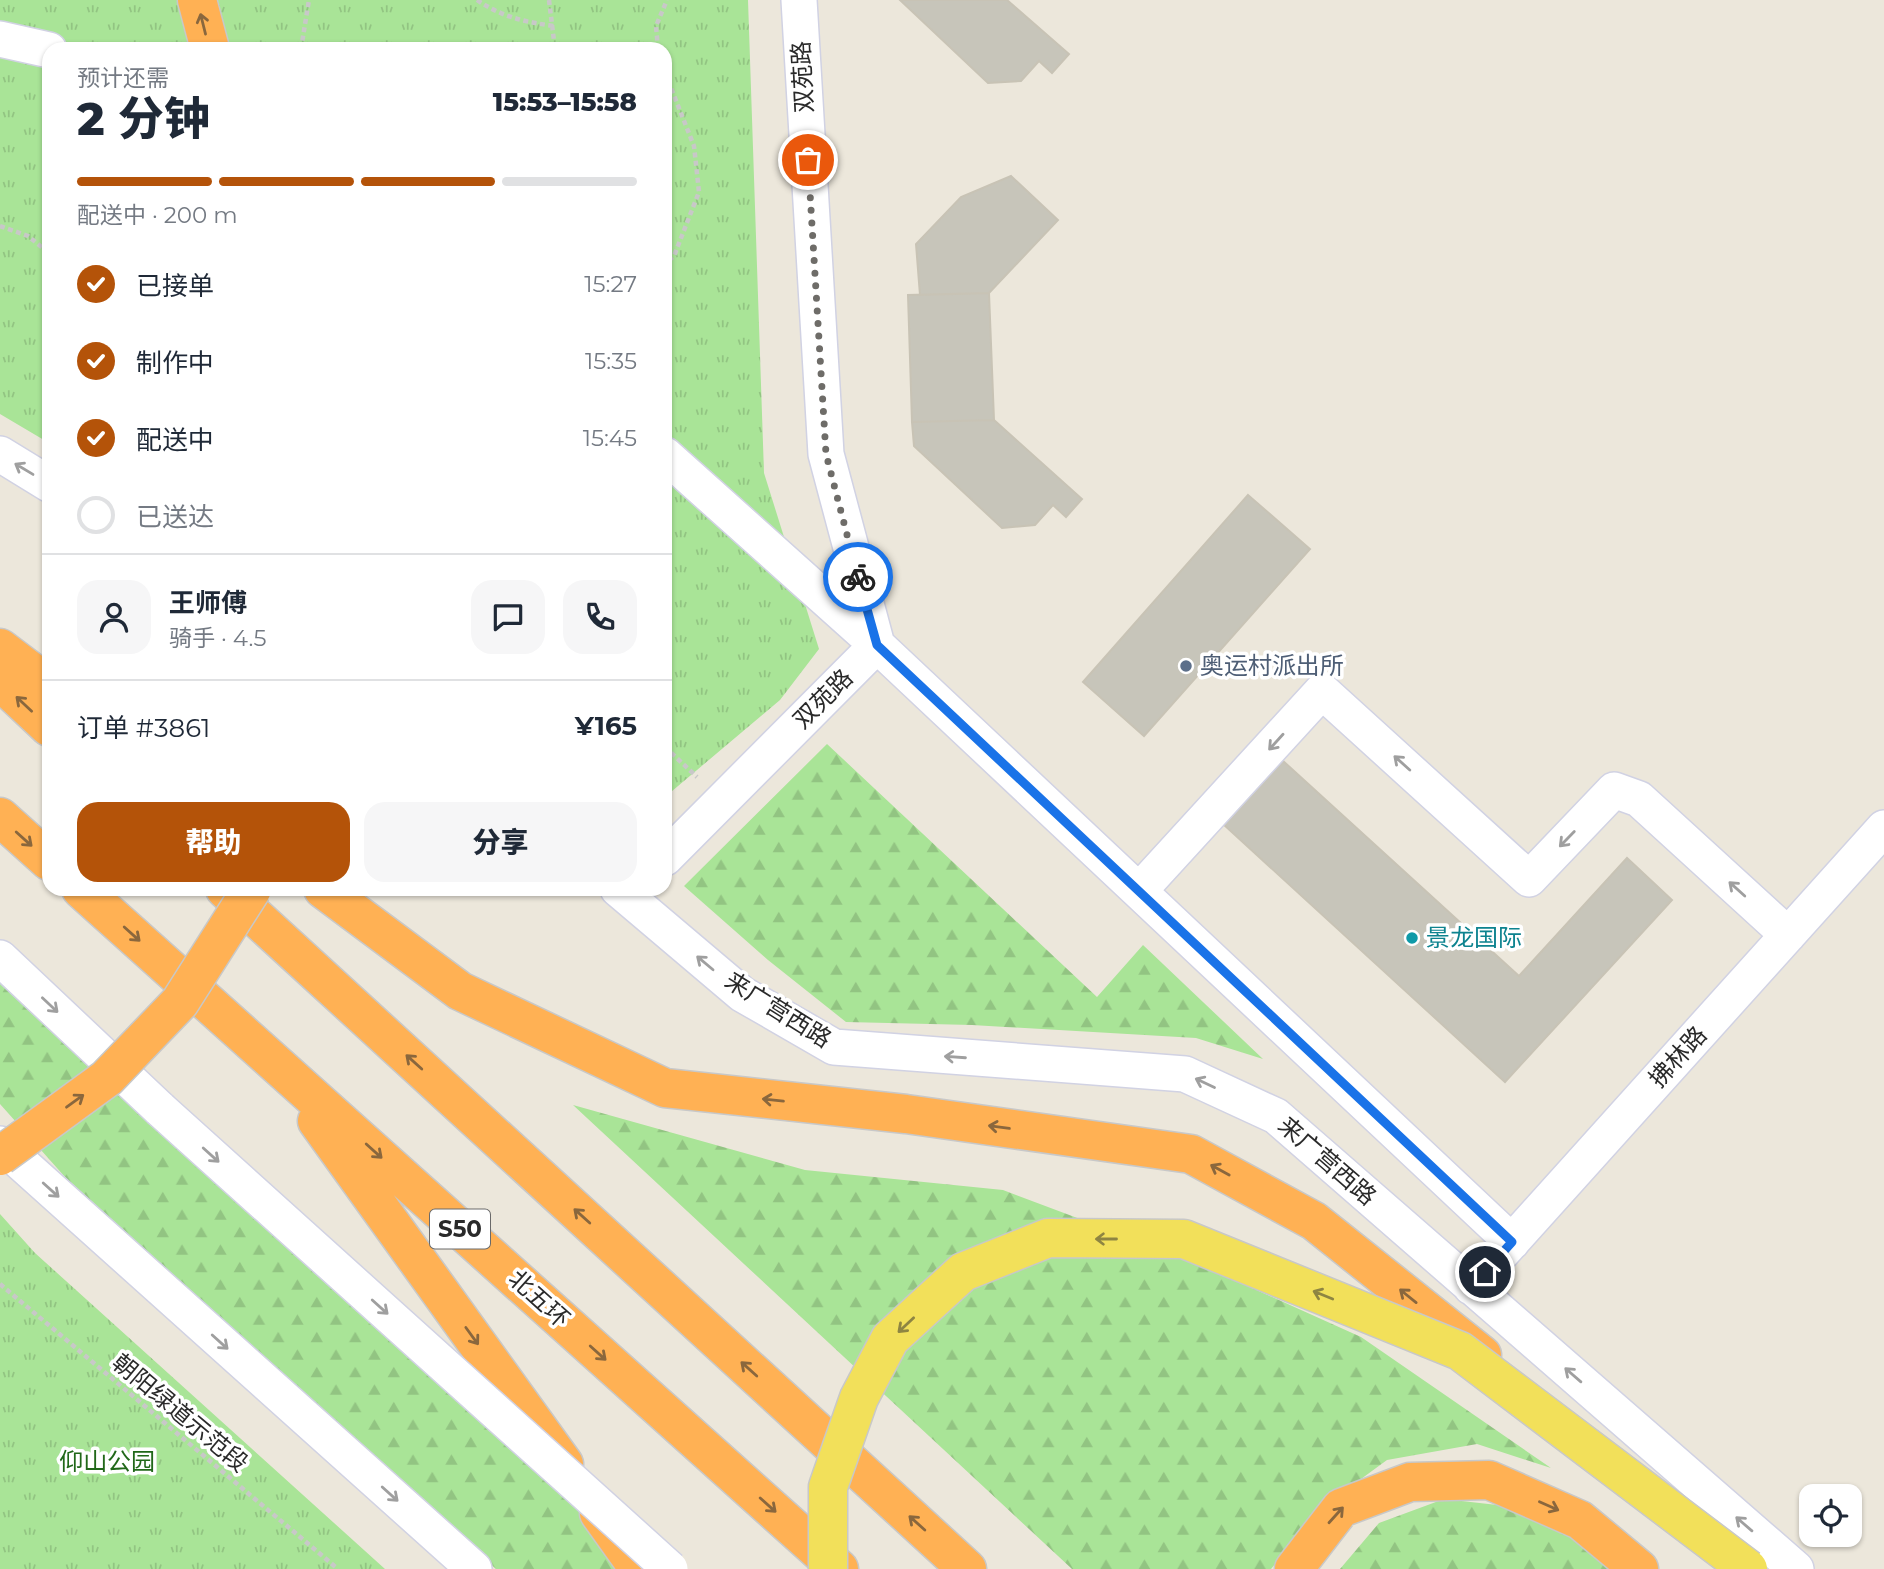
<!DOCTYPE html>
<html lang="zh">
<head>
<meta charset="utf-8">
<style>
	body { margin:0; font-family:Montserrat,"Noto Sans SC",sans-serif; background:#f6f6f7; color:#1f2937; height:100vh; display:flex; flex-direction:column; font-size:26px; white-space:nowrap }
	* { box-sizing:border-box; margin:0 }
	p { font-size:23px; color:#747a83 }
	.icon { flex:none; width:38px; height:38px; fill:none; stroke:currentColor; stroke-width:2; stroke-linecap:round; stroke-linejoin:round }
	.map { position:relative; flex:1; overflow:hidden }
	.panel { position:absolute; left:42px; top:42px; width:630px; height:854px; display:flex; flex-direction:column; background:#fff; border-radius:21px; box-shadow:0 2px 5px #0004 }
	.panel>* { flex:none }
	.fabs { position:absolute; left:1799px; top:1484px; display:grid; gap:14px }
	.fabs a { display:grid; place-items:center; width:63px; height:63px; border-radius:14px; background:#fff; box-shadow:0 2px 5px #0004; font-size:35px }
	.pin { position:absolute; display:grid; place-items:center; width:60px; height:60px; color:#fff; margin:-30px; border:4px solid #fff; border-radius:50%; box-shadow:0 2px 7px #0007 }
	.courier { position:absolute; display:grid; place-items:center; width:70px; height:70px; margin:-35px; border:5px solid #1a73e8; border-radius:50%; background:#fff; color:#222; box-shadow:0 2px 9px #0007 }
	.headline em { font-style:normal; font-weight:800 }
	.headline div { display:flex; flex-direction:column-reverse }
	.headline { display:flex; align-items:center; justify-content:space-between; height:119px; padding:0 35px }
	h1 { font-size:46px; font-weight:800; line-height:52px }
	.bar { display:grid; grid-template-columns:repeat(4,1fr); gap:10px 7px; align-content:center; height:84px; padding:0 35px }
	.bar i { height:9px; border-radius:5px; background:#e0e1e3 }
	.bar .selected { background:#b45309 }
	.bar p { grid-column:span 4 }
	.line { display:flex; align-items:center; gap:18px; padding:0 35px; border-top:2px solid #e0e1e3 }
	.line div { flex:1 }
	.round { display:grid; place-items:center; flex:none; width:74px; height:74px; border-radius:21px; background:#f6f6f7 }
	ol { padding:0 35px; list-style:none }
	li { display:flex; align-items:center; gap:21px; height:77px }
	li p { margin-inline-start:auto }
	li .icon { padding:7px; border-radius:50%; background:#b45309; color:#fff; stroke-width:4 }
	li:last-child { color:#747a83 }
	li i { width:38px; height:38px; border:4px solid #e0e1e3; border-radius:50% }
	.cta { display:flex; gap:14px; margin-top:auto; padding:14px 35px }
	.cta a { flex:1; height:80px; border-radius:21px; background:#b45309; color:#fff; font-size:28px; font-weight:800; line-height:80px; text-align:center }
	.cta a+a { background:#f6f6f7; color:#1f2937 }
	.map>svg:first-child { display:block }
</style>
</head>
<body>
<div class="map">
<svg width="1884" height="1569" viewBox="0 0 1884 1569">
	<defs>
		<pattern id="forest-firs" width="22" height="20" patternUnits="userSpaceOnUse" patternTransform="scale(1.75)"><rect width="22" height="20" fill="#a9e497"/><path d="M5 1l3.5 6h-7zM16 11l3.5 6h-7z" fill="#92c482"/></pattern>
		<pattern id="park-tufts" width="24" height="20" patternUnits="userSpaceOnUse" patternTransform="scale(1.75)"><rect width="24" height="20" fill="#a9e497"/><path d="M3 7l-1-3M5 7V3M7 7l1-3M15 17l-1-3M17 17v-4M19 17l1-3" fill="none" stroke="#92c482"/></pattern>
	</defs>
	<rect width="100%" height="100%" fill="#ece7db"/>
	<path fill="url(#forest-firs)" d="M827 744 1097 997 1143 945 1263 1059 1196 1038 972 1025 846 1022 768 960 684 886Z
		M0 980 651 1569H496L65 1177 0 1104Z
		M573 1105 805 1170 1003 1190 1192 1261 1361 1337 1551 1468 1477 1444 1387 1460 1320 1509 1271 1569H1072Z
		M1444 1499 1515 1507 1584 1537 1620 1569H1340L1379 1523Z"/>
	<path fill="url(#park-tufts)" d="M0 0H748L764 473 819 649 780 700 665 797V49H49V443L0 414Z
		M0 1214 35 1253 385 1569H0Z"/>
	<path fill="#c7c5ba" stroke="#c8c3b5" stroke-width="2" d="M900 0H1007L1069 54 1052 73 1039 61 1021 81 988 83Z
		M1011 176 1058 220 989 293 920 295 916 244 961 197Z
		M989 293 994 420 912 422 908 295Z
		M994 420 1082 499 1066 517 1053 505 1035 525 1002 528 914 446 912 422Z
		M1248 495 1310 549 1144 736 1083 682Z
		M1282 760 1519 976 1627 858 1672 900 1505 1082 1223 824Z"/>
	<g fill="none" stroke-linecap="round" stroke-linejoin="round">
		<defs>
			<path id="minor" d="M0 39 49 50
				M0 454 49 484
				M665 455 877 645 1512 1242
				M665 858 877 645 826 454 799 0
				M618 889 742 994 834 1047 1185 1074 1276 1116 1796 1569
				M1139 891 1322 691 1529 879 1614 790 1639 799 1788 935
				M0 958 160 1109
				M0 1144 474 1569
				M1471 1287 1884 828"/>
			<path id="highway" d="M197 0 210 49
				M0 648 49 685
				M0 681 49 727
				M0 817 49 861
				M81 889 839 1569
				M225 889 967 1569
				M323 889 460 991 665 1088 906 1114 1191 1154 1314 1221 1482 1355
				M317 1121 564 1464
				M599 1513 639 1569
				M1294 1569 1341 1508 1410 1482 1489 1480 1580 1520 1639 1569"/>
		</defs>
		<use href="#minor" stroke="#d1d2e3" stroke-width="38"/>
		<use href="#highway" stroke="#c8c8c8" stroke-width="41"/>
		<path stroke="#c8c8c8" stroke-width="4.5" stroke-dasharray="5 3.5" stroke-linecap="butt" d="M477 0C502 17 525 22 554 26
			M549 0 555 49
			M301 49 309 0
			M658 49 656 26 667 0
			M665 73 694 146 699 192 674 256 665 264
			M0 226 28 236 49 253
			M665 747 697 777
			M0 1284 338 1569"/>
		<use href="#minor" stroke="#fff" stroke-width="35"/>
		<use href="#highway" stroke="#ffb154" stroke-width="38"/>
		<defs>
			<path id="minor-bridge" d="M160 1109 670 1569"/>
			<path id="major-bridge" d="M828 1569V1487L859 1398 890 1339 963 1272 1048 1238 1184 1239 1460 1351 1748 1569"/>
			<path id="highway-bridge" d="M0 1156 107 1078 180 1002 252 889"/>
		</defs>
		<use href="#minor-bridge" stroke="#d1d2e3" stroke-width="38" stroke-linecap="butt"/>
		<use href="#major-bridge" stroke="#c8c8c8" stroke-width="41" stroke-linecap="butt"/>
		<use href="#highway-bridge" stroke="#c8c8c8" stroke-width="41" stroke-linecap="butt"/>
		<use href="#minor-bridge" stroke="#fff" stroke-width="35"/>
		<use href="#major-bridge" stroke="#f2e05a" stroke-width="38"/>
		<use href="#highway-bridge" stroke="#ffb154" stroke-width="38"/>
	</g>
	<defs><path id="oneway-shaft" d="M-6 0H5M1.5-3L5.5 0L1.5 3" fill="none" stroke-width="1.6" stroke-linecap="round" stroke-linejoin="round" transform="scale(1.75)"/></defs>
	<g stroke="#8a673d">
		<use href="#oneway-shaft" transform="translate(203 24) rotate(-104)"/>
		<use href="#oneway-shaft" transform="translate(24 704) rotate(-137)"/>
		<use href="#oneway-shaft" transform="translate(24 839) rotate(42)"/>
		<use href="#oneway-shaft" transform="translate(132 934) rotate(42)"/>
		<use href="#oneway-shaft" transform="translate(414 1062) rotate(-138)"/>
		<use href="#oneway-shaft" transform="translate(773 1100) rotate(-174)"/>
		<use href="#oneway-shaft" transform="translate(75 1101) rotate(-36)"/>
		<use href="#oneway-shaft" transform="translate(999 1127) rotate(-172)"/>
		<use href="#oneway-shaft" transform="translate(374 1151) rotate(42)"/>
		<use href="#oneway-shaft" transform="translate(1220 1170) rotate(-151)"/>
		<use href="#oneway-shaft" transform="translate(582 1216) rotate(-138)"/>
		<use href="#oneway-shaft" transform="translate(1408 1296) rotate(-141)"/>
		<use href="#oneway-shaft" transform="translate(472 1336) rotate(54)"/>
		<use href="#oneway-shaft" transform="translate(598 1353) rotate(42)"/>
		<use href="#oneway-shaft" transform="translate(749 1369) rotate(-138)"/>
		<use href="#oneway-shaft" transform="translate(768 1505) rotate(42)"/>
		<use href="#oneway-shaft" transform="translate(1549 1506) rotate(24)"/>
		<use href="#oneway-shaft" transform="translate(1336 1515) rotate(-48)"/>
		<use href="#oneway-shaft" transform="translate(917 1523) rotate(-138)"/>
	</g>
	<g stroke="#9f9f9f">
		<use href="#oneway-shaft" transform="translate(24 469) rotate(-149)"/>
		<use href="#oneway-shaft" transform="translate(1276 742) rotate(132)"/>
		<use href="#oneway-shaft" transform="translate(1402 763) rotate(-138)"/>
		<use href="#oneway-shaft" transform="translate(1567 839) rotate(134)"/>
		<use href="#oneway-shaft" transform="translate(1737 889) rotate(-138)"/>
		<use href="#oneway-shaft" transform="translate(705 963) rotate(-140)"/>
		<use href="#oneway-shaft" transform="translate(50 1005) rotate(43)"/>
		<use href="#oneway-shaft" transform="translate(955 1057) rotate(-176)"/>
		<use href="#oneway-shaft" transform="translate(1205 1083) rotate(-155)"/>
		<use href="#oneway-shaft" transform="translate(211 1155) rotate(42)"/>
		<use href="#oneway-shaft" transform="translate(51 1190) rotate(42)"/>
		<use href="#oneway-shaft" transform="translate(380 1307) rotate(42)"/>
		<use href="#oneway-shaft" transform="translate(220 1342) rotate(42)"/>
		<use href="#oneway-shaft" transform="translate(1573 1375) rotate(-139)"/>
		<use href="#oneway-shaft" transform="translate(390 1494) rotate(42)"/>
		<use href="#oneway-shaft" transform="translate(1744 1524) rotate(-139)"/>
	</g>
	<g stroke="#8e8542">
		<use href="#oneway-shaft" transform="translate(1106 1239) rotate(-180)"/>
		<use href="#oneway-shaft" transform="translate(1323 1295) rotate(-158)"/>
		<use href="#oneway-shaft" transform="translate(906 1325) rotate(137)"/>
	</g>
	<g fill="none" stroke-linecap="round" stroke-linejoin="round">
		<path stroke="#6e6c68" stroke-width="7" stroke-dasharray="0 12.6" d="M808 160 826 454 858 577"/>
		<path stroke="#1a73e8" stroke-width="9" d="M858 577 877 645 1512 1242 1485 1272"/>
	</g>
	<circle fill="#5c6f8a" stroke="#fff" stroke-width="2.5" cx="1186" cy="666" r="7"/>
	<circle fill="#0f9aa8" stroke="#fff" stroke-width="2.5" cx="1412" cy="938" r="7"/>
	<g text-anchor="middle" stroke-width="7" stroke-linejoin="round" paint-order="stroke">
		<rect fill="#fff" stroke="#6a6a6a" stroke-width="2" x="430" y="1209.5" width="60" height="39" rx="5"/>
		<g font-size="23" font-weight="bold" fill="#2a2a2a">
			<text x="460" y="1237">S50</text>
		</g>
		<g font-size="24" fill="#2a2a2a" stroke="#fff">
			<text transform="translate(803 77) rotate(-93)" y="8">双苑路</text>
			<text transform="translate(823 699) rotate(-45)" y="8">双苑路</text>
			<text transform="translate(778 1010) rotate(32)" y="8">来广营西路</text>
			<text transform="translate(1678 1057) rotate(-48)" y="8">拂林路</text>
			<text transform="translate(1327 1161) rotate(41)" y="8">来广营西路</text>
			<text transform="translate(539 1299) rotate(42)" y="8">北五环</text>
			<text transform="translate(180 1413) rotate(40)" y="8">朝阳绿道示范段</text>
		</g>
		<g font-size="24" fill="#4e5e75" stroke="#fff" text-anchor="start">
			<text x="1200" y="674">奥运村派出所</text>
		</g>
		<g font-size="24" fill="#0d838f" stroke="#fff" text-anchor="start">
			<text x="1426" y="946">景龙国际</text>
		</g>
		<g font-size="24" fill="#216819" stroke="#fff">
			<text x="107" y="1470">仰山公园</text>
		</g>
	</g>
</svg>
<div class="fabs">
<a><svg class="icon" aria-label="locate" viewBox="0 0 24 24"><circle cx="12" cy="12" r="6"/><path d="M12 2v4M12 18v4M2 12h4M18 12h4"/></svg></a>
</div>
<div class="pin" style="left:808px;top:160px;background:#ea580c"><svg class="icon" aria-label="bag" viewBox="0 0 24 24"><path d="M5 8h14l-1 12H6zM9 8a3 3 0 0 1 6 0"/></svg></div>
<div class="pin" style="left:1485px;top:1272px;background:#1f2937"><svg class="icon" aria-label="home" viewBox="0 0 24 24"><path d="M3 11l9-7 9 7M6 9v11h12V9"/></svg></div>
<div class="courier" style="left:858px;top:577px"><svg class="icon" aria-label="bike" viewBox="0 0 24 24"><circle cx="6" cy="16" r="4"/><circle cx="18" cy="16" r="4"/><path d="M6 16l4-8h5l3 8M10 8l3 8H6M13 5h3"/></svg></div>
<section class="panel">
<div class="headline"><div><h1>2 分钟</h1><p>预计还需</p></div><em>15:53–15:58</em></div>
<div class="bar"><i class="selected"></i><i class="selected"></i><i class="selected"></i><i></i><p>配送中 · 200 m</p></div>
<ol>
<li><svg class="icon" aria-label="check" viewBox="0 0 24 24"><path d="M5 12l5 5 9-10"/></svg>已接单<p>15:27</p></li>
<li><svg class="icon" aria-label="check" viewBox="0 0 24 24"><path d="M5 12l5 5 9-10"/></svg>制作中<p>15:35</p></li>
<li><svg class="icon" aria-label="check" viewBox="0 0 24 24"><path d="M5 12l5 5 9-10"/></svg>配送中<p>15:45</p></li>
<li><i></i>已送达</li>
</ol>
<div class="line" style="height:126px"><a class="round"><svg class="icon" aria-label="person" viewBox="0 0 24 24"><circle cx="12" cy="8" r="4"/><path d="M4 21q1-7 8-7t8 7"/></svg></a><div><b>王师傅</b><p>骑手 · 4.5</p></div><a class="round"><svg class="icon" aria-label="chat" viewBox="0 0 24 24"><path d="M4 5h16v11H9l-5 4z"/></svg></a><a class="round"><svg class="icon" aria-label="phone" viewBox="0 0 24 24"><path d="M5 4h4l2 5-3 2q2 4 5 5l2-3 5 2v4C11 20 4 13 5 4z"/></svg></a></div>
<div class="line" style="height:91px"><div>订单 #3861</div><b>¥165</b></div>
<div class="cta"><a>帮助</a><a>分享</a></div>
</section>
</div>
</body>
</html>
